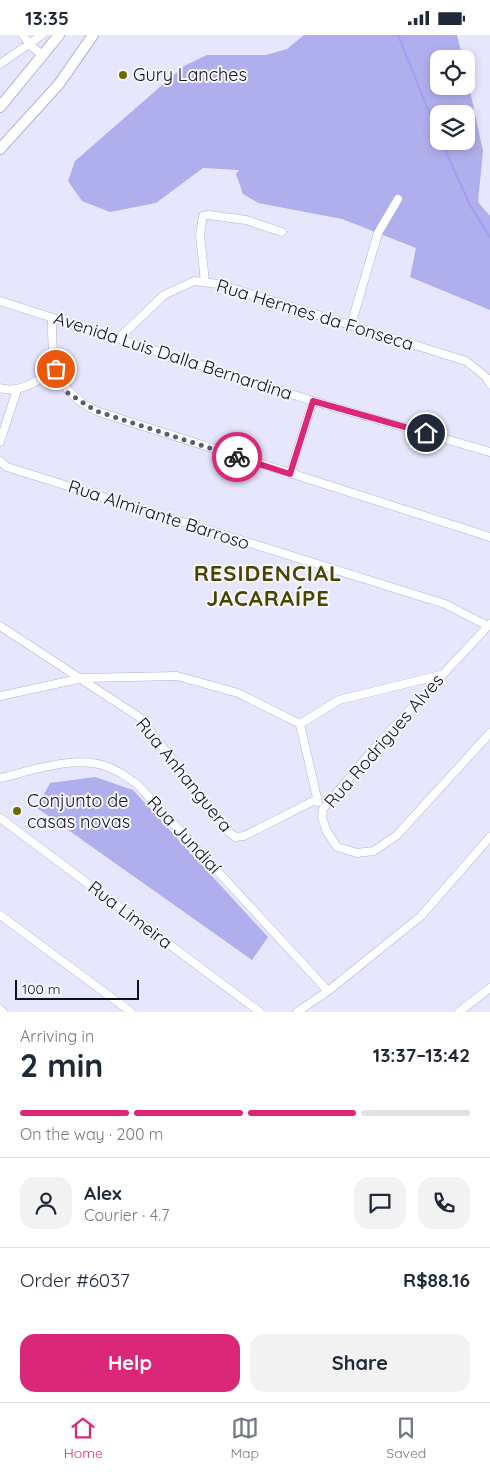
<!DOCTYPE html>
<html lang="en">
<head>
<meta charset="utf-8">
<style>
	body { margin:0; font-family:Quicksand,sans-serif; background:#f2f2f3; color:#1f2937; height:100vh; display:flex; flex-direction:column; font-size:19px; white-space:nowrap }
	* { box-sizing:border-box; margin:0 }
	p { font-size:16px; color:#747a83 }
	.icon { flex:none; width:28px; height:28px; fill:none; stroke:currentColor; stroke-width:2; stroke-linecap:round; stroke-linejoin:round }
	.map { position:relative; height:977px; overflow:hidden }
	.sheet { display:flex; flex-direction:column; background:#fff; flex:1 }
	.sheet>* { flex:none }
	.controls { position:absolute; left:430px; top:15px; display:grid; gap:10px }
	.controls a { display:grid; place-items:center; width:45px; height:45px; border-radius:10px; background:#fff; box-shadow:0 2px 8px #0003; font-size:25px }
	.scale { position:absolute; left:15px; bottom:12px; width:124px; box-sizing:border-box; padding-left:5px; border:2px solid #12121f; border-top:0; font-size:14px; line-height:18px; white-space:nowrap; color:#12121f; -webkit-text-stroke:4px #f5f6fd; paint-order:stroke }
	.pin { position:absolute; display:grid; place-items:center; width:42px; height:42px; color:#fff; margin:-21px; border:2px solid #fff; border-radius:50%; box-shadow:0 1px 5px #0007 }
	.courier { position:absolute; display:grid; place-items:center; width:50px; height:50px; margin:-25px; border:4px solid #db2777; border-radius:50%; background:#fff; color:#222; box-shadow:0 1px 6px #0007 }
	.headline em { font-style:normal; font-weight:700 }
	.headline div { display:flex; flex-direction:column-reverse }
	.headline { display:flex; align-items:center; justify-content:space-between; height:85px; padding:0 20px }
	h1 { font-size:32px; font-weight:700; line-height:38px }
	.bar { display:grid; grid-template-columns:repeat(4,1fr); gap:8px 5px; align-content:center; height:60px; padding:0 20px }
	.bar i { height:6px; border-radius:4px; background:#e0e1e3 }
	.bar .current { background:#db2777 }
	.bar p { grid-column:span 4 }
	.line { display:flex; align-items:center; gap:12px; padding:0 20px; border-top:1px solid #e0e1e3 }
	.line div { flex:1 }
	.round { display:grid; place-items:center; flex:none; width:52px; height:52px; border-radius:15px; background:#f2f2f3 }
	.cta { display:flex; gap:10px; margin-top:auto; padding:10px 20px }
	.cta a { flex:1; height:58px; border-radius:15px; background:#db2777; color:#fff; font-size:20px; font-weight:700; line-height:58px; text-align:center }
	.cta a+a { background:#f2f2f3; color:#1f2937 }
	.status { display:flex; justify-content:space-between; align-items:center; height:35px; padding:0 25px; background:#fff; direction:ltr }
	.status svg { height:14px; fill:currentColor }
	.menu { display:flex; justify-content:space-around; align-items:center; height:70px; border-top:1px solid #e0e1e3; background:#fff; font-size:14px; color:#747a83 }
	.menu a { display:grid; justify-items:center; gap:2px }
	.menu .current { color:#db2777 }
	.map>svg:first-child { display:block }
</style>
</head>
<body>
<div class="status"><b>13:35</b><svg viewBox="0 0 49 12"><path d="M0 12V9h3v3zM5 12V6h3v6zM10 12V3h3v9zM15 12V0h3v12zM26 1h20v11H26zM47 4h2v5h-2z"/></svg></div>
<div class="map">
<svg width="490" height="977" viewBox="0 0 490 977">
	<rect width="100%" height="100%" fill="#e6e7fd"/>
	<path fill="#b0afee" fill-rule="evenodd" d="M304 0H457L463 24H439V51H466V37L483 116 478 167 490 181V275L410 242 416 213 342 184 258 168 243 159 236 139 239 135 203 133 156 168 110 177 82 166 68 146 75 126 184 31 207 20H266L287 14ZM439 79H466V106H439Z
		M95 742 133 755 268 902 252 925 37 773 50 748Z"/>
	<g fill="none" stroke-linecap="round" stroke-linejoin="round">
		<path stroke="#a3a0f3" stroke-width="2.5" d="M398 0 439 102
			M441 106 470 170 490 202"/>
		<defs>
			<path id="street" d="M23 0 28 8 43 21
				M0 29 42 0
				M205 247 200 200 203 181 209 180 246 185 282 197
				M0 266 313 366 490 417
				M52 283C52 327 53 354 96 376L490 502
				M351 290 378 198 398 164
				M118 304 164 260 194 246 218 249 466 326 486 342 490 349
				M0 353C22 359 38 345 56 334
				M0 407 17 355
				M0 426 7 432 445 569 488 591
				M290 439 313 366
				M490 589 378 709 323 774 322 782 326 795 337 812 357 818 374 816 397 800 490 698
				M0 591 139 682 229 797 235 802 244 801 317 764
				M0 661 83 643 177 641 238 658 300 689
				M300 689 339 665 441 640
				M300 689 318 767
				M0 743C35 735 81 717 115 735 123 739 131 745 138 750L328 956
				M0 783 260 977
				M0 880 131 977
				M0 974 3 977
				M297 977 328 956 421 881 490 802
				M459 977 490 953"/>
			<path id="secondary" d="M0 72 59 0
				M0 114 59 49 93 0"/>
		</defs>
		<use href="#street" stroke="#b2b2d5" stroke-width="9"/>
		<use href="#secondary" stroke="#b2b2d5" stroke-width="12"/>
		<use href="#street" stroke="#fff" stroke-width="8"/>
		<use href="#secondary" stroke="#fff" stroke-width="10"/>
	</g>
	<g fill="none" stroke-linecap="round" stroke-linejoin="round">
		<path stroke="#5c5d6d" stroke-width="5" stroke-dasharray="0 9" d="M56 334 60 346 68 358 96 376 237 422"/>
		<path stroke="#db2777" stroke-width="6" d="M237 422 290 439 313 366 426 398"/>
	</g>
	<g fill="#6f6700" stroke="#f5f6fd" stroke-width="2">
		<circle cx="123" cy="40" r="5"/>
		<circle cx="17" cy="776" r="5"/>
	</g>
	<g text-anchor="middle" stroke-width="4" stroke-linejoin="round" paint-order="stroke">
		<g font-size="18" fill="#12121f" stroke="#f5f6fd" text-anchor="start">
			<text x="133" y="46">Gury Lanches</text>
			<text x="27" y="772">Conjunto de<tspan x="27" dy="21">casas novas</tspan></text>
		</g>
		<g font-size="18" fill="#12121f" stroke="#f5f6fd">
			<text transform="translate(315 280) rotate(17)" y="6">Rua Hermes da Fonseca</text>
			<text transform="translate(173 321) rotate(18)" y="6">Avenida Luis Dalla Bernardina</text>
			<text transform="translate(159 480) rotate(18)" y="6">Rua Almirante Barroso</text>
			<text transform="translate(384 706) rotate(-49)" y="6">Rua Rodrigues Alves</text>
			<text transform="translate(184 740) rotate(51)" y="6">Rua Anhanguera</text>
			<text transform="translate(184 800) rotate(47)" y="6">Rua Jundiaí</text>
			<text transform="translate(130 880) rotate(37)" y="6">Rua Limeira</text>
		</g>
		<g font-size="22" font-weight="bold" letter-spacing="1" fill="#494400" stroke="#f5f6fd">
			<text x="268" y="546">RESIDENCIAL<tspan x="268" dy="25">JACARAÍPE</tspan></text>
		</g>
	</g>
</svg>
<div class="controls">
<a><svg class="icon" aria-label="locate" viewBox="0 0 24 24"><circle cx="12" cy="12" r="6"/><path d="M12 2v4M12 18v4M2 12h4M18 12h4"/></svg></a>
<a><svg class="icon" aria-label="layers" viewBox="0 0 24 24"><path d="M12 4l9 5-9 5-9-5zM3 14l9 5 9-5"/></svg></a>
</div>
<div class="scale">100 m</div>
<div class="pin" style="left:56px;top:334px;background:#ea580c"><svg class="icon" aria-label="bag" viewBox="0 0 24 24"><path d="M5 8h14l-1 12H6zM9 8a3 3 0 0 1 6 0"/></svg></div>
<div class="pin" style="left:426px;top:398px;background:#1f2937"><svg class="icon" aria-label="home" viewBox="0 0 24 24"><path d="M3 11l9-7 9 7M6 9v11h12V9"/></svg></div>
<div class="courier" style="left:237px;top:422px"><svg class="icon" aria-label="bike" viewBox="0 0 24 24"><circle cx="6" cy="16" r="4"/><circle cx="18" cy="16" r="4"/><path d="M6 16l4-8h5l3 8M10 8l3 8H6M13 5h3"/></svg></div>
</div>
<section class="sheet">
<div class="headline"><div><h1>2 min</h1><p>Arriving in</p></div><em>13:37–13:42</em></div>
<div class="bar"><i class="current"></i><i class="current"></i><i class="current"></i><i></i><p>On the way · 200 m</p></div>
<div class="line" style="height:90px"><a class="round"><svg class="icon" aria-label="person" viewBox="0 0 24 24"><circle cx="12" cy="8" r="4"/><path d="M4 21q1-7 8-7t8 7"/></svg></a><div><b>Alex</b><p>Courier · 4.7</p></div><a class="round"><svg class="icon" aria-label="chat" viewBox="0 0 24 24"><path d="M4 5h16v11H9l-5 4z"/></svg></a><a class="round"><svg class="icon" aria-label="phone" viewBox="0 0 24 24"><path d="M5 4h4l2 5-3 2q2 4 5 5l2-3 5 2v4C11 20 4 13 5 4z"/></svg></a></div>
<div class="line" style="height:65px"><div>Order #6037</div><b>R$88.16</b></div>
<div class="cta"><a>Help</a><a>Share</a></div>
</section>
<nav class="menu">
<a class="current"><svg class="icon" aria-label="home" viewBox="0 0 24 24"><path d="M3 11l9-7 9 7M6 9v11h12V9"/></svg>Home</a>
<a><svg class="icon" aria-label="map" viewBox="0 0 24 24"><path d="M3 6l6-2 6 2 6-2v14l-6 2-6-2-6 2zM9 4v14M15 6v14"/></svg>Map</a>
<a><svg class="icon" aria-label="saved" viewBox="0 0 24 24"><path d="M7 4h10v16l-5-4-5 4z"/></svg>Saved</a>
</nav>
</body>
</html>
